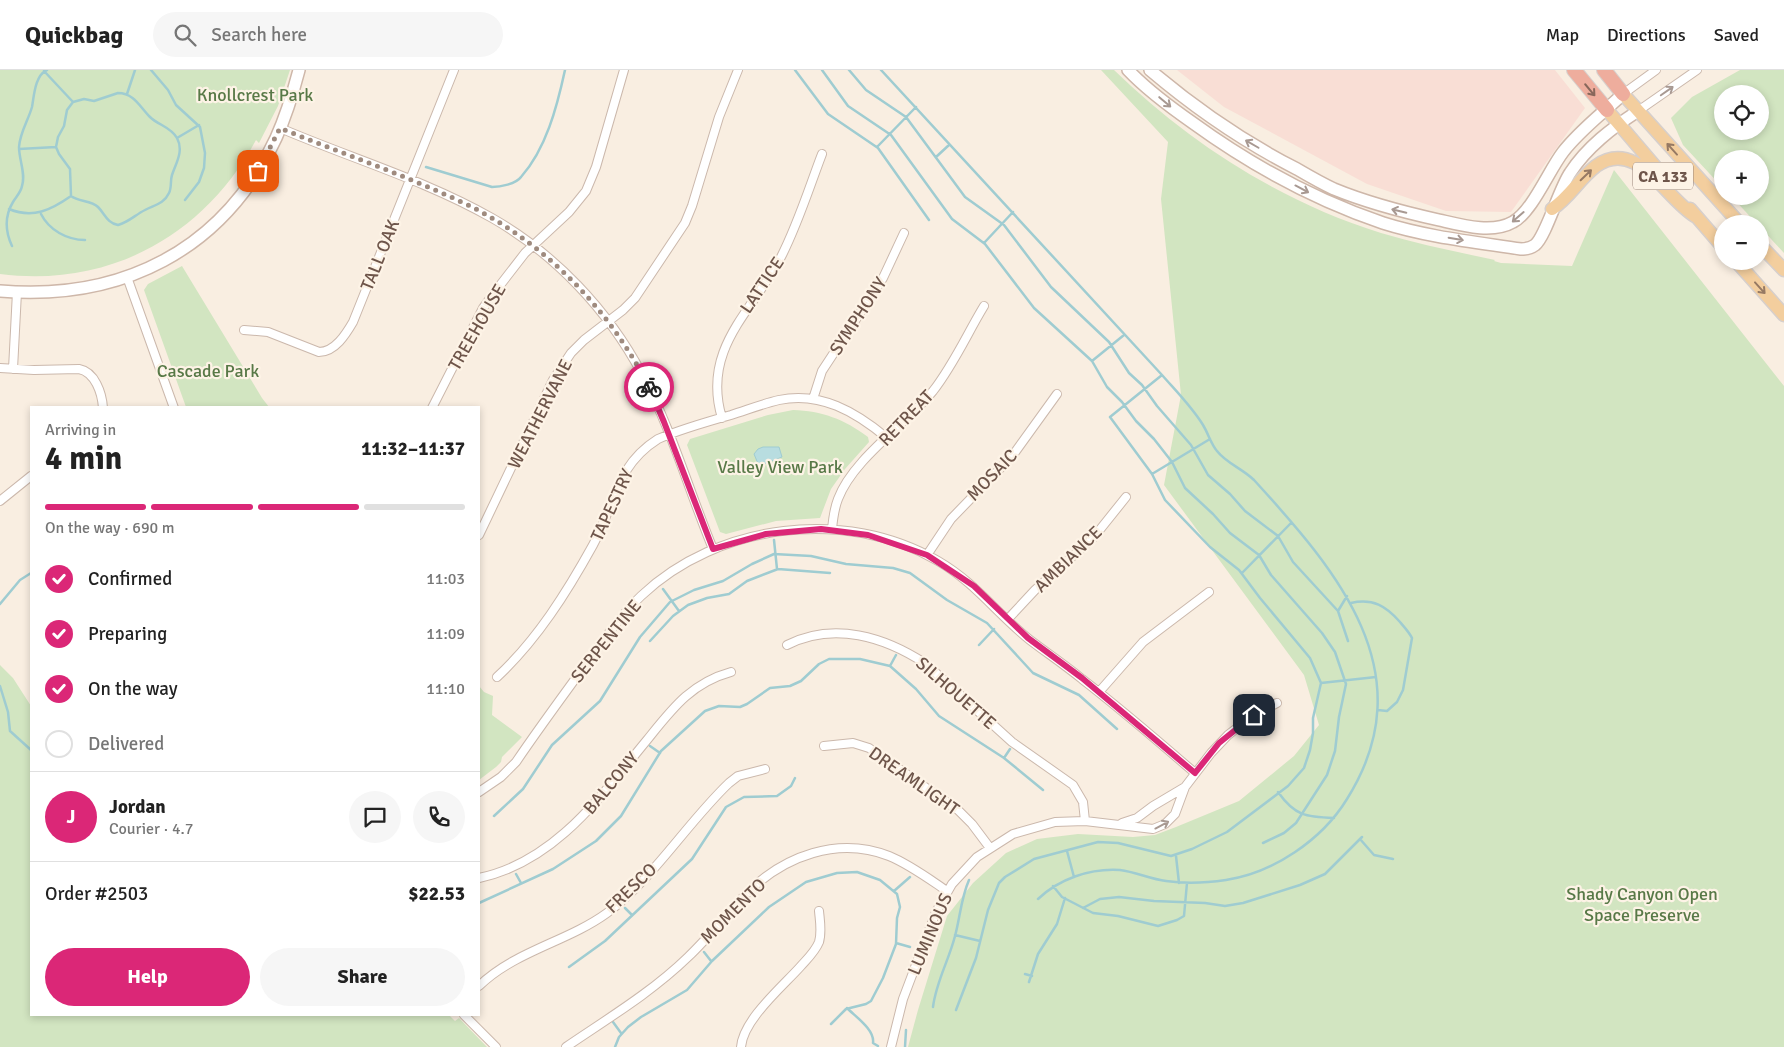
<!DOCTYPE html>
<html lang="en">
<head>
<meta charset="utf-8">
<style>
	body { margin:0; font-family:Signika,sans-serif; background:#f6f6f6; color:#222; height:100vh; display:flex; flex-direction:column; font-size:19px; white-space:nowrap }
	* { box-sizing:border-box; margin:0 }
	p { font-size:16px; color:#767676 }
	.icon { flex:none; width:28px; height:28px; fill:none; stroke:currentColor; stroke-width:2; stroke-linecap:round; stroke-linejoin:round }
	.map { position:relative; flex:1; overflow:hidden }
	.drawer { position:absolute; left:30px; top:336px; width:450px; height:610px; display:flex; flex-direction:column; background:#fff; border-radius:0px; box-shadow:0 2px 8px #0003 }
	.drawer>* { flex:none }
	.fabs { position:absolute; left:1714px; top:15px; display:grid; gap:10px }
	.fabs a { display:grid; place-items:center; width:55px; height:55px; border-radius:50%; background:#fff; box-shadow:0 2px 8px #0003; font-size:25px }
	.pin { position:absolute; display:grid; place-items:center; width:42px; height:42px; color:#fff; margin:-21px; border-radius:10px; box-shadow:0 2px 8px #0006 }
	.courier { position:absolute; display:grid; place-items:center; width:50px; height:50px; margin:-25px; border:4px solid #db2777; border-radius:50%; background:#fff; color:#222; box-shadow:0 1px 6px #0007 }
	.head em { font-style:normal; font-weight:800 }
	.head div { display:flex; flex-direction:column-reverse }
	.head { display:flex; align-items:center; justify-content:space-between; height:85px; padding:0 15px }
	h1 { font-size:32px; font-weight:800; line-height:38px }
	.bar { display:grid; grid-template-columns:repeat(4,1fr); gap:8px 5px; align-content:center; height:60px; padding:0 15px }
	.bar i { height:6px; border-radius:4px; background:#e0e0e0 }
	.bar .current { background:#db2777 }
	.bar p { grid-column:span 4 }
	.line { display:flex; align-items:center; gap:12px; padding:0 15px; border-top:1px solid #e0e0e0 }
	.line div { flex:1 }
	.round { display:grid; place-items:center; flex:none; width:52px; height:52px; border-radius:26px; background:#f6f6f6 }
	ol { padding:0 15px; list-style:none }
	li { display:flex; align-items:center; gap:15px; height:55px }
	li p { margin-inline-start:auto }
	li .icon { padding:5px; border-radius:50%; background:#db2777; color:#fff; stroke-width:4 }
	li:last-child { color:#767676 }
	li i { width:28px; height:28px; border:2px solid #e0e0e0; border-radius:50% }
	.action { display:flex; gap:10px; margin-top:auto; padding:10px 15px }
	.action a { flex:1; height:58px; border-radius:30px; background:#db2777; color:#fff; font-size:20px; font-weight:800; line-height:58px; text-align:center }
	.action a+a { background:#f6f6f6; color:#222 }
	header { display:flex; align-items:center; gap:30px; box-sizing:border-box; height:70px; padding:0 25px; background:#fff; border-bottom:1px solid #e0e0e0 }
	header strong { font-size:24px }
	nav { display:flex; gap:28px; margin-inline-start:auto; font-size:18px }
	.search { width:350px; height:45px; background:#f6f6f6; display:flex; align-items:center; gap:12px; box-sizing:border-box; padding:0 18px; border-radius:28px; color:#767676; font-size:19px }
	.map>svg:first-child { display:block }
</style>
</head>
<body>
<header>
<strong>Quickbag</strong>
<div class="search"><svg class="icon" aria-label="search" viewBox="0 0 24 24"><circle cx="10" cy="10" r="6"/><path d="M15 15l6 6"/></svg>Search here</div>
<nav><a>Map</a><a>Directions</a><a>Saved</a></nav>
</header>
<div class="map">
<svg width="1784" height="977" viewBox="0 0 1784 977">
	<rect width="100%" height="100%" fill="#f9eee1"/>
	<path fill="#f9ded5" d="M1177 0H1555L1585 38 1511 142 1446 141 1367 114 1224 37Z"/>
	<path fill="#d2e5c1" fill-rule="evenodd" d="M0 0H290L278 36 259 73 256 70C204 166 109 218 0 204Z
		M1101 0H1114C1189 73 1281 132 1381 163 1418 174 1457 182 1495 190L1494 191 1501 193 1572 196 1614 100 1784 316V977H908L918 940 947 846 973 813 1006 783 1037 769 1078 764 1133 767 1155 765 1176 757 1239 731 1294 686 1319 655 1304 605 1164 415 1181 325 1161 129 1168 72Z
		M1740 0H1784V183L1760 157V154H1757L1731 126H1760V89H1722V117L1683 75 1671 48 1692 27ZM1722 24H1760V61H1722Z
		M182 196 262 328 269 337H186L144 220 148 214Z
		M793 340C822 341 844 349 868 367L869 372 845 399 831 419 820 448 776 451 726 464 720 462 687 375 690 369 768 345Z
		M0 595 13 608 31 636V945H449L455 951 459 948 487 977H0Z
		M479 616 484 622 493 626 492 645 522 667 502 687 501 692 496 697 479 710Z"/>
	<path fill="#b8dde0" stroke="#9fccd1" d="M763 377H779L782 387 759 396 754 384 758 379Z"/>
	<g fill="none" stroke-linecap="round" stroke-linejoin="round">
		<path stroke="#9fccd1" stroke-width="2.5" d="M151 0 168 20 176 35 200 57 205 83 204 98 199 112 185 130
			M795 0 828 44 878 78 929 150
			M822 0 848 36 891 65 952 149 985 174 1034 238 1092 291 1107 317 1122 332 1136 351 1154 369 1172 392 1185 418 1213 444 1230 463 1259 485 1271 505 1322 563 1335 582 1346 614 1339 647 1335 681 1327 705 1296 753 1284 763 1263 773
			M849 0 866 20 906 47 965 127 1004 155 1051 217 1109 272 1129 303 1142 315 1157 336 1191 375 1208 405 1230 424 1245 441 1278 466 1293 492 1338 541 1348 571
			M881 0 1162 305C1176 321 1192 337 1203 355 1208 363 1211 374 1217 381 1226 393 1243 399 1254 410 1337 501 1426 603 1347 729 1322 770 1273 803 1226 810 1206 813 1186 814 1166 811 1150 809 1136 802 1120 800 1090 798 1059 809 1038 829
			M44 1 73 32
			M118 23C134 23 140 37 150 47 158 55 171 57 177 68 184 81 176 93 172 105 170 111 172 117 169 123 164 134 154 135 145 140 135 145 129 152 118 155 107 153 105 144 98 137 91 130 79 132 71 126L70 99 59 84 56 77 58 67 64 56 67 40 73 32 84 29 94 31Z
			M127 24 135 0
			M177 68 199 55
			M877 77 916 37
			M19 79 56 77
			M936 87 949 75
			M426 97 492 117C500 117 516 114 521 107 546 79 557 37 565 0
			M9 139C33 149 51 140 71 126
			M41 144C49 160 67 170 85 170
			M984 173 1013 142
			M12 176C5 161 4 147 13 132 16 127 21 122 22 116 26 104 19 90 19 77 20 62 28 51 32 37 34 26 35 5 47 0
			M1092 291 1124 265
			M1152 404 1210 369
			M774 470 777 499
			M1242 503 1291 453
			M663 519 679 541
			M1351 533C1373 528 1386 536 1400 552 1404 557 1409 562 1412 568L1403 620 1397 632 1387 641 1378 640
			M0 534 20 510 31 503
			M1338 541 1347 526
			M650 571 673 546 688 535 707 528 729 524 747 511 778 499 830 503
			M979 575 994 559
			M890 596 896 585
			M1321 613 1376 607
			M0 616 8 642 10 661 31 680
			M650 676 660 683
			M1004 688 1010 679
			M1278 722C1295 746 1306 747 1334 748
			M494 746 523 719 552 675 600 631 640 567 670 532 694 520 723 511 752 494 774 484 811 486 846 494 893 498 910 503 947 530 987 553 1033 603 1079 625 1117 659
			M1360 769 1374 785 1393 789
			M1067 781 1074 807
			M1176 786 1179 813
			M516 804 521 813
			M1053 816 1062 827 1093 843 1118 846 1158 856 1177 850 1184 846 1187 813
			M894 821 910 807
			M479 833 553 799 596 771 621 746 661 681 705 641 719 636 740 637 747 634 770 618 790 616 801 611 819 594 829 589H860L890 596 916 619 939 646 1004 688 1043 720
			M625 838 631 844
			M1083 838 1100 829 1119 827 1154 831 1205 833 1225 836 1243 833 1300 815 1325 804 1362 767
			M955 865 980 871
			M896 873 910 877
			M704 882 711 891
			M569 897 605 871 692 789 726 737 744 727 777 726 791 716 795 708
			M1025 904 1032 906
			M1029 912 1038 884 1057 854 1065 828
			M933 937C936 912 949 890 955 866 960 848 961 828 969 810
			M847 938C856 947 875 960 873 973L878 976
			M956 940 976 888 988 840 999 813 1005 807 1034 789 1098 772 1118 773 1171 786 1192 779 1227 762 1288 716 1304 698 1310 680 1313 663V648L1321 613 1310 588 1260 528 1239 500 1210 477 1165 430 1152 404 1110 347 1162 305
			M613 952 621 963
			M615 977 619 967 628 957 641 947 687 920 712 891 769 837 806 812 837 803 857 802 880 810 897 824 900 837 897 848 896 874 883 908 871 931 866 934 846 939 831 954
			M905 977 906 960"/>
		<defs>
			<path id="street" d="M1623 24 1656 0
				M1638 41 1697 0
				M280 58C350 88 425 110 492 148 555 184 608 240 642 304 672 360 689 421 713 479
				M127 207 174 338
				M244 260 268 262 319 282C335 282 346 264 353 252L454 0
				M0 298 34 300 79 299C95 302 102 323 103 338
				M13 299 17 222
				M813 329 822 301 883 208 904 163
				M432 338 483 238 494 223 525 183 569 142 586 121 596 97 624 0
				M722 348C701 278 753 241 781 187 798 154 809 118 822 84
				M0 431 31 406
				M832 459C833 449 834 439 838 429 853 389 906 354 933 321 954 294 967 264 984 236
				M479 465 553 310 571 283 584 270 623 240 635 228 685 153 692 136 719 47 738 0
				M927 485 951 449 1013 385 1057 324
				M1008 549 1035 520 1094 467 1126 427
				M787 575C834 551 885 567 926 594L1012 672 1073 715 1083 732 1085 751
				M497 607C537 570 567 522 593 475 615 435 615 396 658 369 681 359 706 352 731 345 747 340 762 334 779 330 820 321 856 342 887 368
				M1099 622 1143 572 1209 522
				M824 676 853 673 869 678 958 740 972 754 990 778
				M479 722 501 707 516 692C537 661 559 631 581 601 600 575 618 548 641 526 718 453 846 437 938 491 976 513 997 544 1030 570 1047 583 1065 595 1082 609 1121 639 1158 671 1195 703
				M1122 753 1137 748 1153 736 1185 717 1211 683 1228 665 1254 645 1277 633
				M479 808C555 792 600 727 647 670 672 639 691 613 731 602
				M479 916C515 881 567 872 607 843 654 808 687 753 729 713L738 706 765 699
				M464 945 496 977
				M566 977C607 949 652 922 688 887 709 867 727 844 747 823 784 786 838 766 889 786 909 794 929 809 947 821
				M741 977C743 950 782 917 800 897 807 889 815 882 819 872 822 862 820 852 819 841
				M891 977 903 929 936 842 952 814 977 787 1013 764 1055 752 1085 751 1153 759 1165 754 1175 744 1185 717"/>
			<path id="secondary" d="M1128 0C1147 20 1170 37 1193 53 1251 95 1315 130 1383 153 1427 167 1475 172 1521 179 1526 179 1531 178 1535 175 1546 166 1559 119 1570 103 1587 77 1612 58 1638 41
				M1150 0C1196 39 1244 72 1297 99 1309 106 1321 113 1334 119 1368 133 1403 142 1439 150 1461 155 1492 164 1513 152 1532 142 1549 100 1563 82 1580 60 1603 43 1623 24
				M0 221C121 231 223 181 276 68 286 46 293 23 299 0"/>
			<path id="primary" d="M1623 24 1740 154
				M1607 40 1665 108
				M1552 139C1570 127 1579 109 1596 96 1637 67 1665 128 1695 146
				M1690 139 1722 176
				M1760 175 1784 200
				M1736 191 1784 245"/>
			<path id="highway" d="M1574 0 1607 40
				M1604 0 1623 24"/>
		</defs>
		<use href="#street" stroke="#cbb8ac" stroke-width="10"/>
		<use href="#secondary" stroke="#ceb7a9" stroke-width="14"/>
		<use href="#primary" stroke="#d6cfcc" stroke-width="15"/>
		<use href="#highway" stroke="#d6cfcc" stroke-width="16"/>
		<use href="#street" stroke="#fff" stroke-width="8"/>
		<use href="#secondary" stroke="#fff" stroke-width="11"/>
		<use href="#primary" stroke="#f3ce9e" stroke-width="12"/>
		<use href="#highway" stroke="#eead9d" stroke-width="14"/>
	</g>
	<defs><path id="oneway-shaft" d="M-6 0H5M1.5-3L5.5 0L1.5 3" fill="none" stroke-width="1.6" stroke-linecap="round" stroke-linejoin="round" transform="scale(1.25)"/></defs>
	<use stroke="#88675b" href="#oneway-shaft" transform="translate(1590 20) rotate(50)"/>
	<g stroke="#a89992">
		<use href="#oneway-shaft" transform="translate(1667 21) rotate(-35)"/>
		<use href="#oneway-shaft" transform="translate(1165 32) rotate(40)"/>
		<use href="#oneway-shaft" transform="translate(1252 74) rotate(-150)"/>
		<use href="#oneway-shaft" transform="translate(1302 119) rotate(28)"/>
		<use href="#oneway-shaft" transform="translate(1399 141) rotate(-167)"/>
		<use href="#oneway-shaft" transform="translate(1518 147) rotate(139)"/>
		<use href="#oneway-shaft" transform="translate(1456 169) rotate(10)"/>
		<use href="#oneway-shaft" transform="translate(1162 755) rotate(-28)"/>
	</g>
	<g stroke="#967963">
		<use href="#oneway-shaft" transform="translate(1672 79) rotate(-132)"/>
		<use href="#oneway-shaft" transform="translate(1586 105) rotate(-44)"/>
		<use href="#oneway-shaft" transform="translate(1760 218) rotate(48)"/>
	</g>
	<g fill="none" stroke-linecap="round" stroke-linejoin="round">
		<path stroke="#9f8b7f" stroke-width="5" stroke-dasharray="0 9" d="M258 101 280 58C343 84 408 106 470 136 547 175 610 240 649 317"/>
		<path stroke="#db2777" stroke-width="6" d="M649 317 664 352 713 479 766 464 821 459 868 465 927 485 974 516 1028 568 1082 608 1195 703 1219 673 1254 645"/>
	</g>
	<g text-anchor="middle" stroke-width="4.5" stroke-linejoin="round" paint-order="stroke">
		<rect fill="#fdf3e6" stroke="#998479" stroke-width="1" x="1633" y="92.5" width="60" height="27" rx="4"/>
		<g font-size="16" font-weight="bold" fill="#6e554a">
			<text x="1663" y="112">CA 133</text>
		</g>
		<g font-size="18" fill="#587947" stroke="#fdf3e6">
			<text x="255" y="31">Knollcrest Park</text>
			<text x="208" y="307">Cascade Park</text>
			<text x="780" y="403">Valley View Park</text>
			<text x="1642" y="830">Shady Canyon Open<tspan x="1642" dy="21">Space Preserve</tspan></text>
		</g>
		<g font-size="18" fill="#6e554a" stroke="#fdf3e6">
			<text transform="translate(380 185) rotate(-68)" y="6">TALL OAK</text>
			<text transform="translate(762 215) rotate(-56)" y="6">LATTICE</text>
			<text transform="translate(858 246) rotate(-57)" y="6">SYMPHONY</text>
			<text transform="translate(477 257) rotate(-60)" y="6">TREEHOUSE</text>
			<text transform="translate(540 344) rotate(-63)" y="6">WEATHERVANE</text>
			<text transform="translate(906 348) rotate(-46)" y="6">RETREAT</text>
			<text transform="translate(992 405) rotate(-46)" y="6">MOSAIC</text>
			<text transform="translate(612 435) rotate(-65)" y="6">TAPESTRY</text>
			<text transform="translate(1068 489) rotate(-44)" y="6">AMBIANCE</text>
			<text transform="translate(606 571) rotate(-51)" y="6">SERPENTINE</text>
			<text transform="translate(956 623) rotate(41)" y="6">SILHOUETTE</text>
			<text transform="translate(914 711) rotate(35)" y="6">DREAMLIGHT</text>
			<text transform="translate(611 713) rotate(-50)" y="6">BALCONY</text>
			<text transform="translate(631 818) rotate(-44)" y="6">FRESCO</text>
			<text transform="translate(733 841) rotate(-45)" y="6">MOMENTO</text>
			<text transform="translate(930 864) rotate(-67)" y="6">LUMINOUS</text>
		</g>
	</g>
</svg>
<div class="fabs">
<a><svg class="icon" aria-label="locate" viewBox="0 0 24 24"><circle cx="12" cy="12" r="6"/><path d="M12 2v4M12 18v4M2 12h4M18 12h4"/></svg></a>
<a>+</a>
<a>−</a>
</div>
<div class="pin" style="left:258px;top:101px;background:#ea580c"><svg class="icon" aria-label="bag" viewBox="0 0 24 24"><path d="M5 8h14l-1 12H6zM9 8a3 3 0 0 1 6 0"/></svg></div>
<div class="pin" style="left:1254px;top:645px;background:#1f2937"><svg class="icon" aria-label="home" viewBox="0 0 24 24"><path d="M3 11l9-7 9 7M6 9v11h12V9"/></svg></div>
<div class="courier" style="left:649px;top:317px"><svg class="icon" aria-label="bike" viewBox="0 0 24 24"><circle cx="6" cy="16" r="4"/><circle cx="18" cy="16" r="4"/><path d="M6 16l4-8h5l3 8M10 8l3 8H6M13 5h3"/></svg></div>
<section class="drawer">
<div class="head"><div><h1>4 min</h1><p>Arriving in</p></div><em>11:32–11:37</em></div>
<div class="bar"><i class="current"></i><i class="current"></i><i class="current"></i><i></i><p>On the way · 690 m</p></div>
<ol>
<li><svg class="icon" aria-label="check" viewBox="0 0 24 24"><path d="M5 12l5 5 9-10"/></svg>Confirmed<p>11:03</p></li>
<li><svg class="icon" aria-label="check" viewBox="0 0 24 24"><path d="M5 12l5 5 9-10"/></svg>Preparing<p>11:09</p></li>
<li><svg class="icon" aria-label="check" viewBox="0 0 24 24"><path d="M5 12l5 5 9-10"/></svg>On the way<p>11:10</p></li>
<li><i></i>Delivered</li>
</ol>
<div class="line" style="height:90px"><b class="round" style="background:#db2777;color:#fff">J</b><div><b>Jordan</b><p>Courier · 4.7</p></div><a class="round"><svg class="icon" aria-label="chat" viewBox="0 0 24 24"><path d="M4 5h16v11H9l-5 4z"/></svg></a><a class="round"><svg class="icon" aria-label="phone" viewBox="0 0 24 24"><path d="M5 4h4l2 5-3 2q2 4 5 5l2-3 5 2v4C11 20 4 13 5 4z"/></svg></a></div>
<div class="line" style="height:65px"><div>Order #2503</div><b>$22.53</b></div>
<div class="action"><a>Help</a><a>Share</a></div>
</section>
</div>
</body>
</html>
